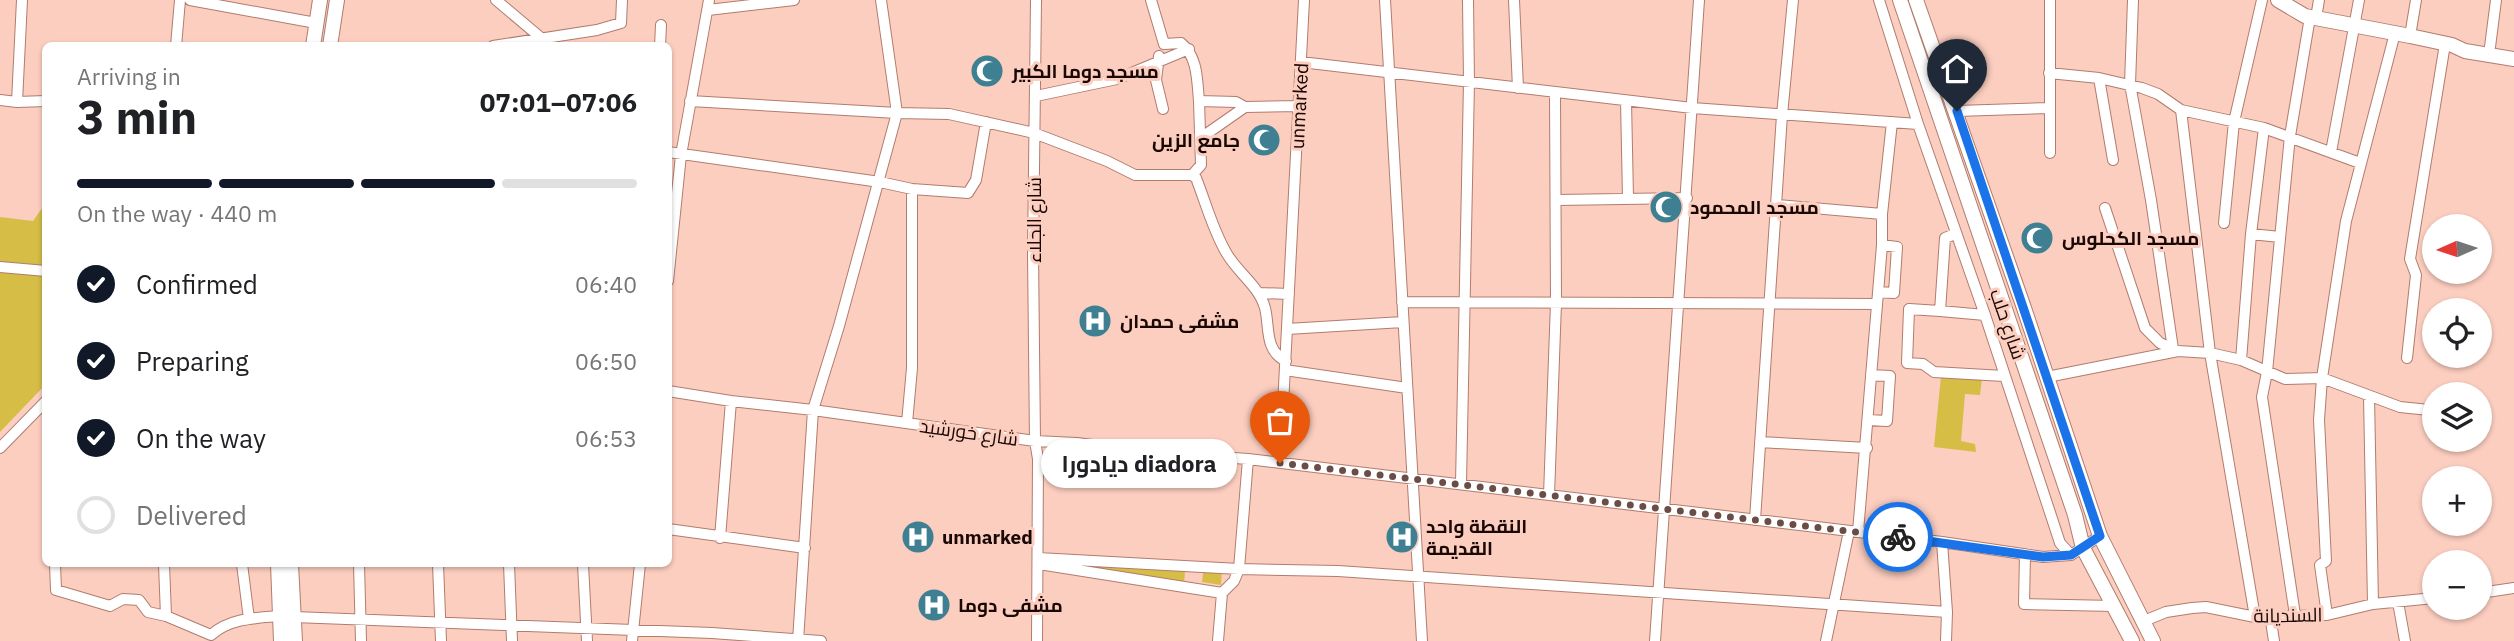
<!DOCTYPE html>
<html lang="en">
<head>
<meta charset="utf-8">
<style>
	body { margin:0; font-family:"IBM Plex Sans",Cairo,sans-serif; background:#f6f6f6; color:#202124; height:100vh; display:flex; flex-direction:column; font-size:26px; white-space:nowrap }
	* { box-sizing:border-box; margin:0 }
	p { font-size:23px; color:#757577 }
	.icon { flex:none; width:38px; height:38px; fill:none; stroke:currentColor; stroke-width:2; stroke-linecap:round; stroke-linejoin:round }
	.map { position:relative; flex:1; overflow:hidden }
	.details { position:absolute; left:42px; top:42px; width:630px; height:525px; display:flex; flex-direction:column; background:#fff; border-radius:10px; box-shadow:0 2px 5px #0004 }
	.details>* { flex:none }
	.needle { width:46px; rotate:267deg }
	.controls { position:absolute; left:2422px; top:214px; display:grid; gap:14px }
	.controls a { display:grid; place-items:center; width:70px; height:70px; border-radius:50%; background:#fff; box-shadow:0 2px 5px #0004; font-size:35px }
	.pin { position:absolute; display:grid; place-items:center; width:60px; height:60px; color:#fff; margin:-72px -30px; border-radius:50% 50% 50% 0; rotate:-45deg; box-shadow:0 0 7px #0007 }
	.pin .icon { rotate:45deg }
	.courier { position:absolute; display:grid; place-items:center; width:70px; height:70px; margin:-35px; border:5px solid #1a73e8; border-radius:50%; background:#fff; color:#222; box-shadow:0 2px 9px #0007 }
	.bubble { position:absolute; height:49px; border-radius:24px; background:#fff; box-shadow:0 2px 5px #0004; font-size:23px; font-weight:700; line-height:49px; text-align:center }
	.head em { font-style:normal; font-weight:700 }
	.head div { display:flex; flex-direction:column-reverse }
	.head { display:flex; align-items:center; justify-content:space-between; height:119px; padding:0 35px }
	h1 { font-size:46px; font-weight:700; line-height:52px }
	.bar { display:grid; grid-template-columns:repeat(4,1fr); gap:10px 7px; align-content:center; height:84px; padding:0 35px }
	.bar i { height:9px; border-radius:5px; background:#e0e0e0 }
	.bar .active { background:#111827 }
	.bar p { grid-column:span 4 }
	ol { padding:0 35px; list-style:none }
	li { display:flex; align-items:center; gap:21px; height:77px }
	li p { margin-inline-start:auto }
	li .icon { padding:7px; border-radius:50%; background:#111827; color:#fff; stroke-width:4 }
	li:last-child { color:#757577 }
	li i { width:38px; height:38px; border:4px solid #e0e0e0; border-radius:50% }
	.map>svg:first-child { display:block }
</style>
</head>
<body>
<div class="map">
<svg width="2514" height="641" viewBox="0 0 2514 641">
	<rect width="100%" height="100%" fill="#fccec0"/>
	<path fill="#d5bd46" d="M45 204V385L0 432V217L33 221Z
		M1941 376 1982 378 1980 395 1965 394 1961 441 1975 444 1976 452 1934 447Z
		M1093 565 1185 571 1184 585 1092 570Z
		M1204 566 1222 567 1221 585 1202 582Z"/>
	<g fill="none" stroke-linecap="round" stroke-linejoin="round">
		<defs>
			<path id="minor" d="M190 0 316 23
				M496 0 540 37
				M1036 0 1033 253 1035 441 1038 459 1037 641
				M1151 0 1164 44 1181 43C1198 57 1197 80 1199 101L1236 102 1245 107 1202 137
				M1385 0 1422 641
				M1514 0 1518 88
				M1879 0 1918 124 1985 315 2060 543 2071 555
				M2133 0 2130 84 2151 200 2173 349
				M708 10 794 0
				M2316 18 2319 0
				M2410 36 2416 0
				M176 46 180 0
				M493 46 597 30 621 23 622 0
				M660 46 661 25
				M2490 47 2496 0
				M1159 56 1156 80 1163 109
				M1301 62 1692 108 1918 124
				M2049 73 2099 78 2142 88 2158 94 2181 110 2264 128 2360 163
				M2099 78 2113 160
				M1036 96 1117 79 1189 49
				M0 100 17 102 46 101
				M690 101 897 113 949 114 1034 133 1107 161 1135 175H1192L1196 178C1206 203 1213 231 1227 254 1238 273 1259 286 1265 308 1270 328 1264 350 1286 361
				M1626 101 1628 198
				M17 102 22 0
				M1245 107 1299 106
				M2181 110 2210 353 2255 617
				M1957 111 2049 108
				M668 152 880 182 912 189 968 193 976 180 986 122
				M2331 152 2359 0
				M2050 153V0
				M1192 175 1201 165 1199 101
				M1557 200 1687 198
				M1777 205 1882 214
				M2105 208 2145 328 2160 343 2175 350
				M2224 223 2234 122 2262 0
				M1955 234 1945 238 1940 311 1909 309 1907 363 1923 364 1934 372 2004 376
				M2251 234 2280 237
				M0 267 46 271
				M668 281 681 155 709 0
				M1878 292 1894 293 1897 247 1882 245
				M1259 293 1289 294
				M1402 302 1877 304
				M1940 311 1985 315
				M1287 329 1403 322
				M2407 358 2416 275 2410 259 2445 44
				M2241 360 2251 234 2264 128
				M1285 370 1407 388
				M2047 377 2178 351 2210 353 2241 360 2285 379 2322 378 2400 407 2429 410
				M668 391 731 401 813 410 1035 441 1077 443 1136 451 1248 459 1942 542 2043 557 2071 555 2100 536
				M2369 397 2373 604
				M1868 420 1887 421 1890 376 1871 375
				M907 423 912 368V189
				M1760 442 1867 448
				M0 448 46 401
				M1280 463 1304 0
				M1461 484 1469 82 1468 0
				M1549 495 1556 303 1555 93
				M1755 520 1782 115 1793 0
				M668 529 805 548
				M1858 532 1882 245V214L1892 122
				M720 538 731 401
				M1942 542 1947 612 1946 641
				M2025 554 2024 604 2114 606
				M1038 558 1239 569 1338 571 1947 612
				M55 564 56 590 110 606 123 599 139 600 148 612 166 616 211 635C230 618 256 618 281 616
				M164 564 166 616
				M242 564 249 619
				M359 564 361 641
				M438 564 441 641
				M509 564 512 641
				M583 564 587 641
				M1039 564 1222 593 1234 581 1239 569 1248 459
				M2480 593 2514 588
				M2398 602 2405 641
				M2270 615 2274 641
				M2295 615 2262 397 2267 372 2290 136 2310 17
				M2327 615 2320 565 2326 561 2319 420 2322 378 2346 221 2395 33
				M294 617 712 633 821 641
				M2144 621 2166 612 2192 608 2206 607 2255 617 2327 615 2373 604 2434 598
				M632 641 640 564
				M798 641 813 410 839 326 897 113 881 0
				M1218 641 1222 593
				M1655 641 1699 0
				M1826 641 1849 531"/>
			<path id="major" d="M1900 0 2075 515 2083 548 2132 641
				M1916 0 2023 305 2100 536 2153 641
				M2278 0 2305 16 2410 36 2452 45 2465 51 2514 59
				M313 46 320 0
				M330 46 337 0
				M278 564 281 641
				M291 564 295 641"/>
		</defs>
		<use href="#minor" stroke="#b17c6d" stroke-width="12"/>
		<use href="#major" stroke="#b17c6d" stroke-width="16"/>
		<use href="#minor" stroke="#fff" stroke-width="10"/>
		<use href="#major" stroke="#fff" stroke-width="14"/>
	</g>
	<g fill="none" stroke-linecap="round" stroke-linejoin="round">
		<path stroke="#694d46" stroke-width="7" stroke-dasharray="0 12.6" d="M1280 463 1898 537"/>
		<path stroke="#1a73e8" stroke-width="9" d="M1898 537 2043 557 2071 555 2100 536 1957 111"/>
	</g>
	<defs>
		<symbol id="mosque-disc" viewBox="-11 -11 22 22"><circle r="9.5" fill="#3e8091" stroke="#fccec0"/><path d="M3.5-4.9A6 6 0 1 0 3.5 4.9A5 5 0 1 1 3.5-4.9Z" fill="#fff"/></symbol>
		<symbol id="hospital-disc" viewBox="-11 -11 22 22"><circle r="9.5" fill="#3e8091" stroke="#fccec0"/><path d="M-5-5h3v3.5h4V-5h3V5h-3V1.5h-4V5h-3Z" fill="#fff"/></symbol>
	</defs>
	<g fill-rule="evenodd">
		<use href="#mosque-disc" x="968" y="52" width="38" height="38"/>
		<use href="#mosque-disc" x="1245" y="121" width="38" height="38"/>
		<use href="#mosque-disc" x="1647" y="188" width="38" height="38"/>
		<use href="#mosque-disc" x="2018" y="219" width="38" height="38"/>
		<use href="#hospital-disc" x="1076" y="302" width="38" height="38"/>
		<use href="#hospital-disc" x="899" y="518" width="38" height="38"/>
		<use href="#hospital-disc" x="1383" y="518" width="38" height="38"/>
		<use href="#hospital-disc" x="915" y="586" width="38" height="38"/>
	</g>
	<g text-anchor="middle" stroke-width="6" stroke-linejoin="round" paint-order="stroke">
		<g font-size="19" font-weight="bold" fill="#1a0804" stroke="#fccec0" text-anchor="start">
			<text x="1012" y="78">مسجد دوما الكبير</text>
			<text x="1240" y="147" text-anchor="end">جامع الزين</text>
			<text x="1690" y="214">مسجد المحمود</text>
			<text x="2062" y="245">مسجد الكحلوس</text>
			<text x="1120" y="328">مشفى حمدان</text>
			<text x="1426" y="533">النقطة واحد<tspan x="1426" dy="22">القديمة</tspan></text>
			<text x="942" y="544">unmarked</text>
			<text x="958" y="612">مشفى دوما</text>
		</g>
		<g font-size="19" fill="#1a0804" stroke="#fccec0">
			<text transform="translate(1299 106) rotate(-87)" y="7">unmarked</text>
			<text transform="translate(1034 220) rotate(-90)" y="7">شارع الجلاء</text>
			<text transform="translate(2008 324) rotate(71)" y="7">شارع حلب</text>
			<text transform="translate(969 432) rotate(8)" y="7">شارع خورشيد</text>
			<text transform="translate(2288 615) rotate(-1)" y="7">السنديانة</text>
		</g>
	</g>
</svg>
<div class="controls">
<a><svg class="needle" viewBox="-14 -14 28 28"><path d="M0-13l5 13h-10z" fill="#e53935"/><path d="M0 13l5-13h-10z" fill="#757577"/></svg></a>
<a><svg class="icon" aria-label="locate" viewBox="0 0 24 24"><circle cx="12" cy="12" r="6"/><path d="M12 2v4M12 18v4M2 12h4M18 12h4"/></svg></a>
<a><svg class="icon" aria-label="layers" viewBox="0 0 24 24"><path d="M12 4l9 5-9 5-9-5zM3 14l9 5 9-5"/></svg></a>
<a>+</a>
<a>−</a>
</div>
<div class="pin" style="left:1280px;top:463px;background:#ea580c"><svg class="icon" aria-label="bag" viewBox="0 0 24 24"><path d="M5 8h14l-1 12H6zM9 8a3 3 0 0 1 6 0"/></svg></div>
<div class="pin" style="left:1957px;top:111px;background:#1f2937"><svg class="icon" aria-label="home" viewBox="0 0 24 24"><path d="M3 11l9-7 9 7M6 9v11h12V9"/></svg></div>
<div class="courier" style="left:1898px;top:537px"><svg class="icon" aria-label="bike" viewBox="0 0 24 24"><circle cx="6" cy="16" r="4"/><circle cx="18" cy="16" r="4"/><path d="M6 16l4-8h5l3 8M10 8l3 8H6M13 5h3"/></svg></div>
<div class="bubble" style="left:1041px;top:439px;width:196px">ديادورا diadora</div>
<section class="details">
<div class="head"><div><h1>3 min</h1><p>Arriving in</p></div><em>07:01–07:06</em></div>
<div class="bar"><i class="active"></i><i class="active"></i><i class="active"></i><i></i><p>On the way · 440 m</p></div>
<ol>
<li><svg class="icon" aria-label="check" viewBox="0 0 24 24"><path d="M5 12l5 5 9-10"/></svg>Confirmed<p>06:40</p></li>
<li><svg class="icon" aria-label="check" viewBox="0 0 24 24"><path d="M5 12l5 5 9-10"/></svg>Preparing<p>06:50</p></li>
<li><svg class="icon" aria-label="check" viewBox="0 0 24 24"><path d="M5 12l5 5 9-10"/></svg>On the way<p>06:53</p></li>
<li><i></i>Delivered</li>
</ol>
</section>
</div>
</body>
</html>
